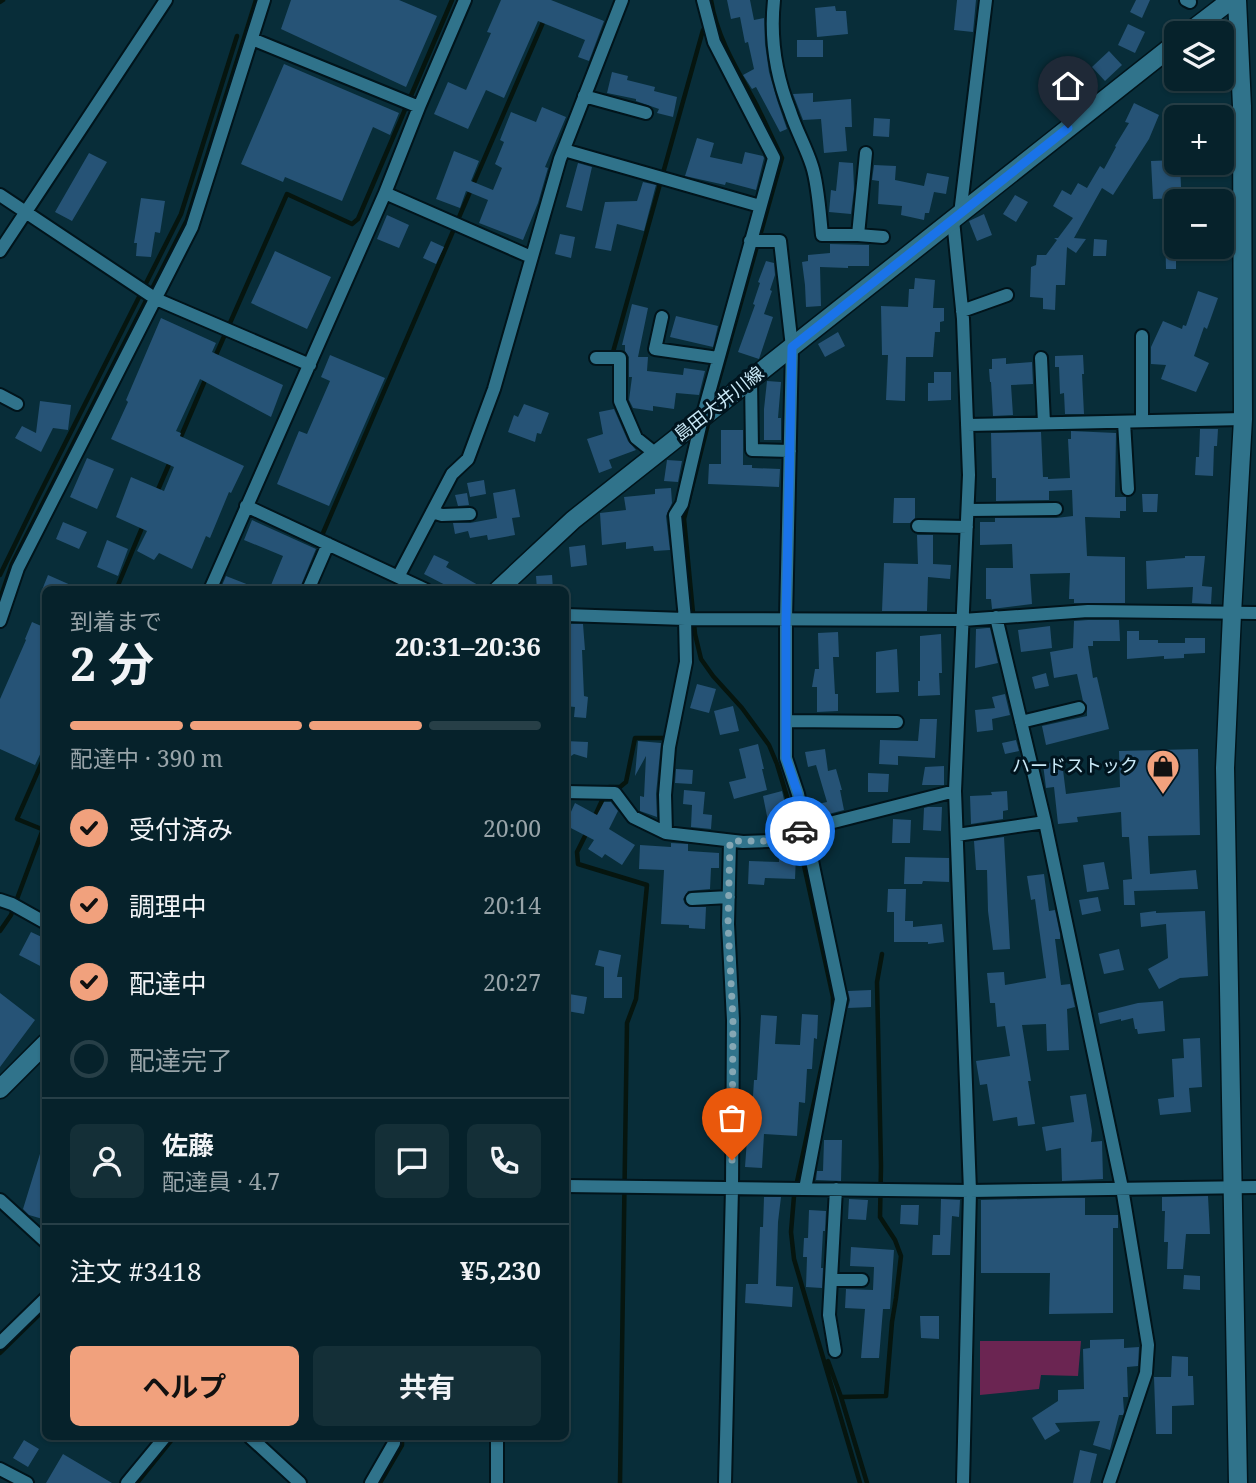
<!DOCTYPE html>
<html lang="ja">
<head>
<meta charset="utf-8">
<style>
	body { margin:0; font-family:"Noto Serif","Noto Sans JP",serif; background:#142f37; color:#f1f3f6; height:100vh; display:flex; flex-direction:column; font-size:26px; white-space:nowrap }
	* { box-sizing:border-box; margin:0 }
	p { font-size:23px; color:#98a4a9 }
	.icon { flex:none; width:38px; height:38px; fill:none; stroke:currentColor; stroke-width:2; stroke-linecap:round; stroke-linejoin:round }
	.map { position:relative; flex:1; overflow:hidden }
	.details { position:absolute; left:42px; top:586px; width:527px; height:854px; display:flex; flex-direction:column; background:#06222b; border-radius:10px; box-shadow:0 2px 5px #0004,0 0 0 2px #273f47 }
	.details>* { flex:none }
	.buttons { position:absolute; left:1164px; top:21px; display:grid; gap:14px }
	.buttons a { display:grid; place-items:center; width:70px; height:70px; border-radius:10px; background:#06222b; box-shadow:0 2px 5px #0004,0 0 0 2px #273f47; font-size:35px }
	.pin { position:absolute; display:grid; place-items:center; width:60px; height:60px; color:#fff; margin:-72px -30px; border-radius:50% 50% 50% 0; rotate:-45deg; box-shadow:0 0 7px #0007 }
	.pin .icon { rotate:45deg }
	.courier { position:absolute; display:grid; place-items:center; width:70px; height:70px; margin:-35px; border:5px solid #1a73e8; border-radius:50%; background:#fff; color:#222; box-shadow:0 2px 9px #0007 }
	.headline em { font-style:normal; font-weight:700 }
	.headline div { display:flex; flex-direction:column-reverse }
	.headline { display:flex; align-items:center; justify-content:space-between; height:119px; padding:0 28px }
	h1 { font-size:46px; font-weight:700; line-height:52px }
	.bar { display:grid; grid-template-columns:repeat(4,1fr); gap:10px 7px; align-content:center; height:84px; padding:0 28px }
	.bar i { height:9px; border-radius:5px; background:#273f47 }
	.bar .selected { background:#f1a17d }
	.bar p { grid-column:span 4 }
	.line { display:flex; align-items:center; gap:18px; padding:0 28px; border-top:2px solid #273f47 }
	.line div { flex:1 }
	.round { display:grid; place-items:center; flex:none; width:74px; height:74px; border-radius:10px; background:#142f37 }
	ol { padding:0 28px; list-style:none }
	li { display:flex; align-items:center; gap:21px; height:77px }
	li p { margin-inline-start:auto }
	li .icon { padding:7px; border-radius:50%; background:#f1a17d; color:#111; stroke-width:4 }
	li:last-child { color:#98a4a9 }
	li i { width:38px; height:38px; border:4px solid #273f47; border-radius:50% }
	.cta { display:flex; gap:14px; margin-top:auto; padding:14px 28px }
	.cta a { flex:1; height:80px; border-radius:10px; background:#f1a17d; color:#111; font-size:28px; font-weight:700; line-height:80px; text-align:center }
	.cta a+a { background:#142f37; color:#f1f3f6 }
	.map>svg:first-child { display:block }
</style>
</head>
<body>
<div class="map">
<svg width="1256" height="1483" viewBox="0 0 1256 1483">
	<rect width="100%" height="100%" fill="#082d39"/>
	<path fill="#6b2552" d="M980 1341H1081L1078 1376 1041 1375 1039 1389 980 1395Z"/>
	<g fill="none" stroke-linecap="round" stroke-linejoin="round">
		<path stroke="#06150f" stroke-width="4.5" d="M711 0C717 38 738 71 756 104 765 122 773 140 782 158L713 401
			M0 2 3 0
			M613 352 703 30
			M215 357 287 194 352 224 358 219 452 0
			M709 420 684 519 695 634 701 659 713 676 742 708 769 745 777 764 794 820 833 997V1015
			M179 441 206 378
			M157 492 170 462
			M323 533 544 20
			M0 575 37 499 181 214 237 36
			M116 590 144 523
			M0 599 12 564 187 220 256 0
			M609 787H620L626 782 635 738H666
			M594 818 605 794
			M44 830 17 819 46 753
			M587 832 577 852 578 864 647 885 636 999 627 1023 620 1483
			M0 931 11 915 43 829
			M827 1041 794 1196 791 1232 794 1259 860 1483
			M0 1353 46 1308
			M828 1361 841 1397 886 1396 892 1322 896 1298 901 1256 895 1240 880 1217 881 1166 877 982 882 954
			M841 1397 867 1483
			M137 1483 174 1437
			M380 1483 402 1445V1437"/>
	</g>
	<path fill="#265376" d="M291 0H399L437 16 406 87 281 29Z
		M501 0H551L604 21 589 61 578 57 585 40 538 21 504 98 486 90 468 129 434 114 448 82 466 90 491 33 487 32Z
		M727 0H750L754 20 764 18 765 44 769 72 777 100 787 129 780 132 756 87 752 89 743 75 754 69 748 42 745 43 740 17 731 19Z
		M957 0H976L973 32 954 30Z
		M1136 0H1150L1142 18 1130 12Z
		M835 6 836 11H846L848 34 817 37 815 8Z
		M1128 24 1145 32 1135 53 1118 45Z
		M797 40H823V57H797Z
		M1109 51 1122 65 1105 81 1092 67Z
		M284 64 399 113 390 135 373 127 342 201 285 177 283 182 241 164Z
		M612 72 628 76 627 80 655 87 654 91 677 97 673 117 657 113 659 109 636 101V99L607 93Z
		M813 93V102L851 99 852 127H845L847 151 824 153 821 119 803 120 793 94Z
		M1134 103 1159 115 1149 139 1113 195 1102 188 1074 238 1086 239 1076 253 1067 247 1065 285H1056L1055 310 1043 309V298L1030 297 1031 267 1036 265 1037 255H1046L1057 240 1054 238H1058L1073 218 1053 206 1062 190 1071 195 1078 183 1087 188 1100 166 1104 169 1116 147 1115 146 1129 123 1125 122Z
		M542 107 566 117 545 167 548 168 538 203 523 240 479 223 488 200 466 191 460 208 436 199 454 151 479 161 471 181 493 190 502 168 495 164 504 142 500 140 511 112 536 122Z
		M874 118 890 119 889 137 873 136Z
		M697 138 714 143 710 157 742 164 745 152 763 156 764 158 756 190 726 182 725 185 685 176Z
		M89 153 107 162 72 221 55 212Z
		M1176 160V163H1180L1181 187H1178L1179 198 1153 199 1151 161Z
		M839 162 853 163 854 189 851 214 829 212 831 190 836 191Z
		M578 163 592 167 582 211 566 207Z
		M874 165 896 166 895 180 924 186 927 173 949 177 946 194 934 192 929 213H925L924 220 901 215 902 206 878 204 879 181 872 180Z
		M643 182 656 185 644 231 617 224 611 251 595 248 605 202 637 201Z
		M1015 195 1028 202 1016 222 1003 214Z
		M141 198 165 201 160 233 155 232 151 257 136 256 137 243H134Z
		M984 214 992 235 977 241 969 221Z
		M387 215 409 225 399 248 377 239Z
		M1176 229V269H1166L1165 230Z
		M560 234 575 237 571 258 555 254Z
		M1094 239 1107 240 1106 256H1093Z
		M431 241 444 247 436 264 423 258Z
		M830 244 869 245V266H848V268L820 267 821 306 806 307 805 285 802 262 808 261V255L830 253Z
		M275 251 331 277 307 329 251 303Z
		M766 261 774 263 775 275 770 290 772 291 764 314 773 317 759 359 738 352 755 305 753 304 760 283 758 282Z
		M915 278 935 280 933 308H944V321L940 322V332H935L933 357H906L905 401 886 400 888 355H882L881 306 908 307 909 289H914Z
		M1198 291 1218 298 1207 329 1204 327 1194 356 1209 363 1196 392 1161 379 1166 365 1151 364V347L1163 321 1182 329 1183 325 1186 326Z
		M632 304 648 308 638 357H648L647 371 683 375 684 368 705 371 699 395 676 393 674 409 653 406V411L633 408 629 400 632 377H629V357L625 351V345H622Z
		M676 316 718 326 713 347 670 337Z
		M161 318 216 343 212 352 283 385 271 417 200 379 176 431 181 433 180 436 244 466 231 493 229 492 210 538 206 536 192 569 159 553 154 560 137 551 147 531 116 517 131 477 164 491 174 467 111 439 128 402 126 400Z
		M838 332 845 346 825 357 818 344Z
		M330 355 385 378 329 506 277 484 299 431 307 434 330 381 321 377Z
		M1083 355 1084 374H1082L1084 414H1065L1064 393 1060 394 1059 367H1055V356Z
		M1006 358V364L1032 362 1033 384 1011 385 1013 415 993 416 991 382H990L989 369H992V359Z
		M934 372H951V400L928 401V383H934Z
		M767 381 781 382 778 418H781V440H764V409Z
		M40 401 71 405 68 430 53 428 41 452 15 438 22 426 36 433Z
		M524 404 549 413 541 434 537 433 535 442 508 432 514 415 518 417Z
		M614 409 628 441 636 450 609 460 612 468 599 473 587 439 603 434 599 412Z
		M1200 429H1218L1217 446H1214L1213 476 1195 475 1196 457H1199Z
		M721 430H743V465H752V468L780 469 779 487 708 484 709 464H721Z
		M1071 431 1116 433 1115 497H1126V511H1120V518L1085 517 1087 556 1125 557V603H1074V599H1069L1070 573 1030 574 1032 604 992 609 991 599H986V568H1013L1012 544 980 545V522H995V518H1056L1073 516 1072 490 1049 491V500L996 501V478H992L991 433 1041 432 1043 477H1048V479L1070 478 1068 439H1071Z
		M87 458 114 469 97 509 70 497Z
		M667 460 682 461 678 482 664 481Z
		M484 480 486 494 470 497 467 483Z
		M671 488 672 503 666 516 670 550 654 551 653 546 626 549V542L602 545 600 513 626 510 624 497 655 494V489Z
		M515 489 520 517 512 518 515 535 488 540 487 535 470 538 468 531 455 534 453 523H470L497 518 493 493Z
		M467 493 469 505 458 506 455 495Z
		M1142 494H1158L1157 512H1143Z
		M894 498H915V518L910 523H893Z
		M252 520 316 549 299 590H269L283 556 244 540Z
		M63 522 87 532 79 549 56 539Z
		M917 535H933V564L951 565 950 579 928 577 927 611H882L884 563 918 564Z
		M107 540 128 549 118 576 97 567Z
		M585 545 587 565 571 567 569 547Z
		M434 555 449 562 446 567 487 590H455L424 574Z
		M1185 556H1205L1202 586 1212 587 1211 604 1192 603 1193 587 1147 589 1146 561 1185 558Z
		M48 575 82 590H42Z
		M552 575 553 590H537L536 576Z
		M226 576 259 589V590H220Z
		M1088 620H1119L1120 641H1093V646H1088L1093 678 1097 677 1109 729 1046 745 1042 726 1087 716V705L1083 701 1077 674 1054 678 1050 652 1073 648 1074 621Z
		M32 622 46 628V742L35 765 0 749V699L26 640 25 639Z
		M566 624H583L585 650H582L584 696 588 697 586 718 574 717 575 707 565 706V695H567L566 662H568Z
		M1050 626 1052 648 1021 652 1018 630Z
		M987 628H990L998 663 975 668 976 629Z
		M1127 631H1139V640H1158V643H1185V638H1205V653L1184 654V658L1164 659V656L1127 659Z
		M838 632 839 657H833L835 694H838V711L817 712V687H812L815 669H819L818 633Z
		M941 634 942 673H939L940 695 918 696V681H920V636Z
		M897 649 899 692 876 693V652Z
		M1046 673 1049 686 1035 689 1032 677Z
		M697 684 716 689 709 713 690 708Z
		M1005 694 1010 715 992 719 993 730 977 732 975 710 995 708 992 697Z
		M733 706 739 731 720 735 714 711Z
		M920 719H937L935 758 898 756V765L879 764 880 740 918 741Z
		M1016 740 1019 751 1005 754 1002 743Z
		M565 741 588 742 587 758 574 754 565 760Z
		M638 741 661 743 656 794 657 817 640 811V796L644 797 646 756 635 776Z
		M758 744 764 769H762L767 790 734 799 729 782 746 778 739 749Z
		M825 749 828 771 836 769 842 790H840L844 810 821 816 818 804 827 802 816 765 808 767 805 752Z
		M1198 749 1200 835 1148 836 1150 874 1196 870 1198 889 1134 891 1135 905H1124L1123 880 1132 879 1129 837H1122L1121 812 1077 817 1078 822 1058 824 1054 787 1046 788 1043 764 1062 762 1066 794 1120 787 1119 751Z
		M944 766V785H922L925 767Z
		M676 769 693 770 692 784 675 783Z
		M868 773 889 774 888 792H868Z
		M684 790 705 792 703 814 712 815 711 829 691 827 692 805 683 804Z
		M782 791 788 816 768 821 763 796Z
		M1007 791 1008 810 1003 811V819L971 824 970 796 992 795 991 792Z
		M604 802H611L618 811 609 829 635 845 622 865 605 854 602 858 588 849 594 840 565 825 575 803 597 815Z
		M928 807H942L941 831 923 830 924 808Z
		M893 819 911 820 910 843H892Z
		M1004 837 1010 949 993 950 988 911 987 870H976L974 841Z
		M671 843 688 844V851L719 853V868H711L710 889 688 891 683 899 685 904 689 907H706L705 929 689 928V925L661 924 664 870 639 869 640 845 671 847Z
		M779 855 796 856 795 879 765 878 764 885 748 884 749 861 779 862Z
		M905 857 949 858V882L923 881 922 884H904Z
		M1104 862 1109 889 1087 892 1083 865Z
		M1044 874 1049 911 1055 910 1060 934V939H1055L1061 985 1070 984 1075 1007 1067 1009 1069 1050 1047 1051 1046 1024 1022 1025 1031 1081H1028L1035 1124 1018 1126 1017 1117 993 1121 987 1084 980 1085 976 1061 1010 1056 1005 1026 997 1027 995 1003H990L987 973 1004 972 1005 985 1046 978 1035 899 1031 900 1027 876Z
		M888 889H906L905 921H913V927L942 924 944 942 928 944V942H894V912H887Z
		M1098 897 1101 911 1082 915 1079 900Z
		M1156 911V913L1205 911 1208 976 1180 978 1159 989 1148 969 1168 958 1166 924 1141 927 1140 913Z
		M31 932 46 939V969L19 955Z
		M1119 949 1124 970 1104 974 1099 954Z
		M599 950 621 955 617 977H622V998H604V967L595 965Z
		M871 990V1007L848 1008 850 1000 848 991Z
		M0 993 35 1020 0 1067Z
		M569 994 587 997 584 1014 567 1011Z
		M1163 1001 1165 1031 1138 1034 1137 1029H1135L1133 1018 1121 1021V1019L1100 1024 1098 1013 1138 1003Z
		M802 1014 818 1015 817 1039 814 1038 812 1069H807L805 1103 799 1102 797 1136 764 1134 762 1168 745 1167 749 1111 752 1112 754 1080H757L761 1015 777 1016 775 1044 800 1045Z
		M1200 1038 1202 1087 1189 1088 1191 1112 1160 1115 1158 1099 1174 1097 1172 1059 1184 1058 1183 1039Z
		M1086 1094 1092 1131 1091 1142 1102 1141 1103 1179 1062 1181 1061 1148 1046 1151 1042 1127 1074 1122 1070 1096Z
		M824 1140H842L841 1181 816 1180 817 1171H823Z
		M43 1144H46V1220L29 1215 23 1209Z
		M1208 1196 1210 1234H1186L1183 1269H1167L1168 1242H1164L1165 1211H1162V1197Z
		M764 1197H781L778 1222 776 1286 793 1287 792 1307 745 1303 746 1284H758L760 1227H763Z
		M1062 1198H1085V1215H1118V1228H1113V1313L1049 1314 1050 1273H981V1200Z
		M849 1199 868 1200 866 1220 848 1219Z
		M941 1199 960 1200 959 1217 952 1216 950 1255H932L933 1235H940Z
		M901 1205H919L918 1225 900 1224Z
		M809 1210 826 1211 825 1231H823L821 1268H823L822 1288 806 1287 807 1257H803L804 1238H808Z
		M851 1247 894 1250 890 1309H883L879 1358H861L865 1309 845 1308 846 1289 873 1290 874 1267 850 1266Z
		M1184 1275 1200 1276V1290L1183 1289Z
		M920 1316H939V1339L921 1338Z
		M1124 1339V1348L1139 1347 1138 1366 1127 1367 1128 1397H1123L1124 1412 1123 1415H1119L1110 1450 1093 1445 1100 1421 1055 1423 1060 1431 1045 1440 1032 1418 1058 1401V1390L1084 1389 1083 1349 1090 1348V1340Z
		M1172 1356 1188 1357V1376H1193L1194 1405 1172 1406V1434H1156L1154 1377H1171Z
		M24 1440 39 1449 28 1467 13 1458Z
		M1080 1450 1097 1454 1090 1483H1073Z
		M63 1454 112 1483H46Z"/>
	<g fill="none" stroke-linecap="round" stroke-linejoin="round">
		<defs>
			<path id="street" d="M774 0C770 38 776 76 790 111 796 130 806 147 812 166 818 184 820 216 822 235H858L883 237
				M1186 0 1190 2
				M252 39 419 107
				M584 96 646 113
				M564 150 760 206
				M385 193 531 257
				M0 195 156 299 310 365
				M960 214 986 0
				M953 220 963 319 969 475 955 791 970 1191 963 1483
				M858 235 866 153
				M750 241H780L792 347 786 619V758L798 794 841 999 805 1189
				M0 251 166 0
				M962 311 1007 295
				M662 317 655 349 718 358
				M596 358H620V401L636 438 656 454
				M1041 358 1044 423
				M751 379 752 450 790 451
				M0 395 17 404
				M1142 421V336
				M1124 422 1128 489
				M967 425 1243 419
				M246 506 426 590
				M968 510 1056 509
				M432 512 442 515 470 514
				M918 526 967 527
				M398 577 452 474 468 459 494 389 560 159 622 0
				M210 590 385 193 419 107 465 0
				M308 590 328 544
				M565 615 685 619 963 620 1088 611 1256 613
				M996 617 1045 822 1122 1188 1148 1345 1146 1373 1109 1483
				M0 621 18 568 192 227 264 0
				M786 721 897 722
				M1021 722 1079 708
				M565 792 615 793 633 817 666 833 743 842 768 841 806 829 955 791
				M666 833 665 795 669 747 686 662 685 619 675 515 682 504 702 418 774 158 714 42 703 0
				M957 835 1045 822
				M692 899 729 897
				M0 900 12 904 46 923
				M565 1186 970 1191 1256 1187
				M0 1200 46 1242
				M831 1280H862
				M0 1343 46 1298
				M835 1351 829 1315 836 1189
				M250 1437 300 1483
				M0 1469 27 1483
				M127 1483 165 1437
				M371 1483 394 1443V1437
				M497 1483V1437
				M725 1483 732 1188 733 1020 728 924 730 841"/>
			<path id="secondary" d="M1237 0 1242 106 1243 419 1232 614 1225 768 1238 1483
				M1188 33 1231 0
				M498 590 573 520 1176 43
				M0 1089 46 1043"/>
		</defs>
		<use href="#street" stroke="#01141b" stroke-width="16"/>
		<use href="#secondary" stroke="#01141b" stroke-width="21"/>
		<use href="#street" stroke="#30738b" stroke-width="12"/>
		<use href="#secondary" stroke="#30738b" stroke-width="18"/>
	</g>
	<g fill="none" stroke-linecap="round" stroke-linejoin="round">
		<path stroke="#85a7b4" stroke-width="7" stroke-dasharray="0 12.6" d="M732 1160 733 1020 728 924 730 841H768L800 831"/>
		<path stroke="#1a73e8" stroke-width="9" d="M800 831 806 830 798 794 786 758V619L792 347 1068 128"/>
	</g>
	<defs>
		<symbol id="shop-pin" viewBox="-11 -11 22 30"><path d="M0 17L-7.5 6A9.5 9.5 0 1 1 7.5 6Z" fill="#f1a17d" stroke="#00141e"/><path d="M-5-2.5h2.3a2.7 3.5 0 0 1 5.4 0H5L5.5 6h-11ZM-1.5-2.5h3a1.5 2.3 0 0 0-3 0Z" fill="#111"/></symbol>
	</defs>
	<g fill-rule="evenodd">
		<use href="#shop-pin" x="1144" y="747" width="38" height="52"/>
	</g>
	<g text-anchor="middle" stroke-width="6" stroke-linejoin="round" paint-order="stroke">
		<g font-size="18" fill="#c9e9f7" stroke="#00141e">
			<text transform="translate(719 404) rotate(-38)" y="6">島田大井川線</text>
		</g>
		<g font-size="18" fill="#c9e9f7" stroke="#00141e" text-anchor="end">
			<text x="1138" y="772">ハードストック</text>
		</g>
	</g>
</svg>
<div class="buttons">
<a><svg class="icon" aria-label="layers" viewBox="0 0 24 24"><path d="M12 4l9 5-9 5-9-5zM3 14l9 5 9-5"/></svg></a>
<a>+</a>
<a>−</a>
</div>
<div class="pin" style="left:732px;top:1160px;background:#ea580c"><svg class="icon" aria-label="bag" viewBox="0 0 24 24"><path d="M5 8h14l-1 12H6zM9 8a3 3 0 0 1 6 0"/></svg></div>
<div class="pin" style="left:1068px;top:128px;background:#1f2937"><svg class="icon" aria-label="home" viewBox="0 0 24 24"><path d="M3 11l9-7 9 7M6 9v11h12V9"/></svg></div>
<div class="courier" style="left:800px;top:831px"><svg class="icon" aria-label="car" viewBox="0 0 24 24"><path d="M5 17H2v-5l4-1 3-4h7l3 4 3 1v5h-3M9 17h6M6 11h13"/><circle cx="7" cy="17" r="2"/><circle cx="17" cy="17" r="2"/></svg></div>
<section class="details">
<div class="headline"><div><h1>2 分</h1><p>到着まで</p></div><em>20:31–20:36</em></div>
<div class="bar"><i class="selected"></i><i class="selected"></i><i class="selected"></i><i></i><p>配達中 · 390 m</p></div>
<ol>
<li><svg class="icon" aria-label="check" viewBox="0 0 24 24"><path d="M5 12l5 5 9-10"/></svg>受付済み<p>20:00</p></li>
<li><svg class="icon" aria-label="check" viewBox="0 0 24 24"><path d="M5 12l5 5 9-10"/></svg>調理中<p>20:14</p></li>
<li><svg class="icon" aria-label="check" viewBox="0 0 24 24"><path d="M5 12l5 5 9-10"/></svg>配達中<p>20:27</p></li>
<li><i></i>配達完了</li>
</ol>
<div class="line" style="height:126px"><a class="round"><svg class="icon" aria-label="person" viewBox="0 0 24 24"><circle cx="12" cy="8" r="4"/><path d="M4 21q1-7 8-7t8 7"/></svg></a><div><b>佐藤</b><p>配達員 · 4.7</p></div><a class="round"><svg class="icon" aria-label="chat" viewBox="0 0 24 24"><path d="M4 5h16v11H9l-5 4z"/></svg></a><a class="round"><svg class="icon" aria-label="phone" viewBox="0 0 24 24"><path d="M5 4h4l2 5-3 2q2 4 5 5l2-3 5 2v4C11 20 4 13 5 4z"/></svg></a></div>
<div class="line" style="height:91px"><div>注文 #3418</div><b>¥5,230</b></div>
<div class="cta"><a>ヘルプ</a><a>共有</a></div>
</section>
</div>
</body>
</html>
